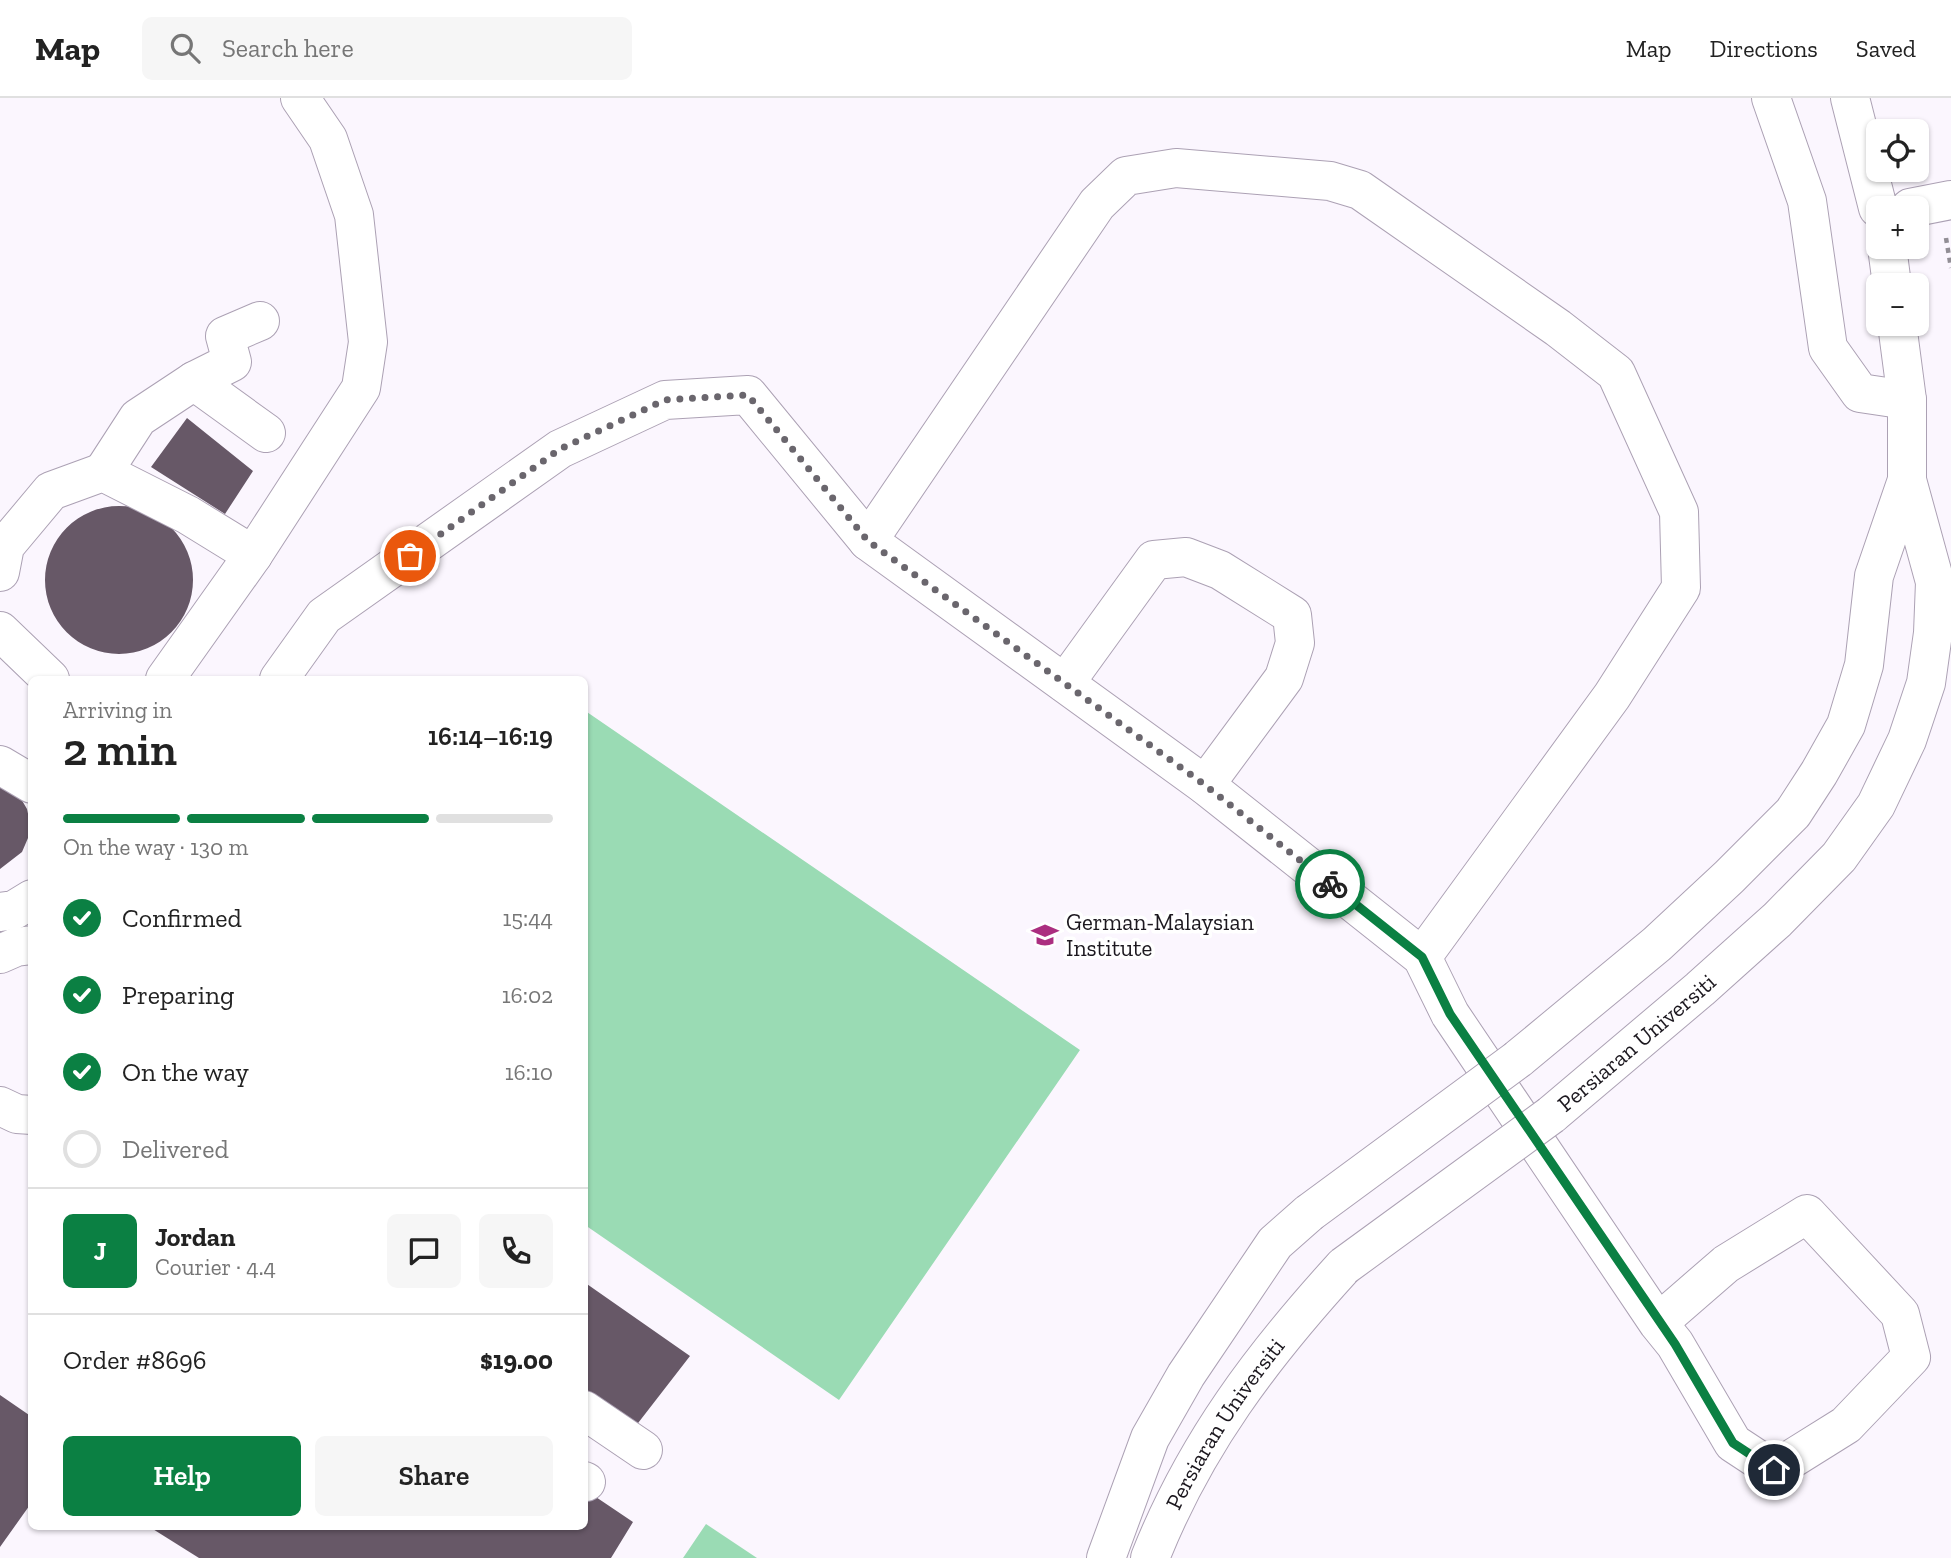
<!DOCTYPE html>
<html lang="en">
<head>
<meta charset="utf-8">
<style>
	body { margin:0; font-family:"Zilla Slab",serif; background:#f6f6f6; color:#222; height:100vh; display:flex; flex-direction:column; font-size:26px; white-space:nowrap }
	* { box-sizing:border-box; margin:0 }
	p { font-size:23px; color:#767676 }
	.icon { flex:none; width:38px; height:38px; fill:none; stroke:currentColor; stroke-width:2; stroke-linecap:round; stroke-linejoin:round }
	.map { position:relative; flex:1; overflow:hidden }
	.details { position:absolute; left:28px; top:578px; width:560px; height:854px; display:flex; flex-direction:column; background:#fff; border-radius:10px; box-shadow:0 2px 5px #0004 }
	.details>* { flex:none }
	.controls { position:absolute; left:1866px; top:21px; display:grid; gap:14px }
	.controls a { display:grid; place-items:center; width:63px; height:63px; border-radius:10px; background:#fff; box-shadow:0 2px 5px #0004; font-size:35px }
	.pin { position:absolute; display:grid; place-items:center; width:60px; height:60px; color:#fff; margin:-30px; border:4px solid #fff; border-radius:50%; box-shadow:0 2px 7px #0007 }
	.courier { position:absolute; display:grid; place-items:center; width:70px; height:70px; margin:-35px; border:5px solid #0b8043; border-radius:50%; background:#fff; color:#222; box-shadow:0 2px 9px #0007 }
	.head em { font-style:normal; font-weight:600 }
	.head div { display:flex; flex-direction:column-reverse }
	.head { display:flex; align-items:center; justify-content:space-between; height:119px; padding:0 35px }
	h1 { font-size:46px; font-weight:600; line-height:52px }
	.bar { display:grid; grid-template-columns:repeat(4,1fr); gap:10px 7px; align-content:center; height:84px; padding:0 35px }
	.bar i { height:9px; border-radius:5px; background:#e0e0e0 }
	.bar .current { background:#0b8043 }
	.bar p { grid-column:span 4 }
	.line { display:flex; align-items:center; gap:18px; padding:0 35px; border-top:2px solid #e0e0e0 }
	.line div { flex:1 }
	.round { display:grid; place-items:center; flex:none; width:74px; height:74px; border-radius:10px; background:#f6f6f6 }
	ol { padding:0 35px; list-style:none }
	li { display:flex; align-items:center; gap:21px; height:77px }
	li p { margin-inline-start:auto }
	li .icon { padding:7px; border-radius:50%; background:#0b8043; color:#fff; stroke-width:4 }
	li:last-child { color:#767676 }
	li i { width:38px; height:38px; border:4px solid #e0e0e0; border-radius:50% }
	.cta { display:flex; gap:14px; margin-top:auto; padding:14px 35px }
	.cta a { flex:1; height:80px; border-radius:10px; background:#0b8043; color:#fff; font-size:28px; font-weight:600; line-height:80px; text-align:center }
	.cta a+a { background:#f6f6f6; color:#222 }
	header { display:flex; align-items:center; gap:42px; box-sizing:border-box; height:98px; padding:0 35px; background:#fff; border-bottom:2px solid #e0e0e0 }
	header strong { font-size:33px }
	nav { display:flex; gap:38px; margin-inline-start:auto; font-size:24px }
	.search { width:490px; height:63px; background:#f6f6f6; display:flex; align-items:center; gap:18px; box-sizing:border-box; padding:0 24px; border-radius:10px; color:#767676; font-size:26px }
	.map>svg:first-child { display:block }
</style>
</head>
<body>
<header>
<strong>Map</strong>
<div class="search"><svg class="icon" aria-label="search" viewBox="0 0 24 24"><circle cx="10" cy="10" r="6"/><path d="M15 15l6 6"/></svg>Search here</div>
<nav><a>Map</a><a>Directions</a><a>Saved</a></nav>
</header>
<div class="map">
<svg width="1951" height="1460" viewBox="0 0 1951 1460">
	<rect width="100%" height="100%" fill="#fbf6fe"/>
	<path fill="#9adbb4" d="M584 612 1080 952 839 1302 585 1127Z
		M706 1426 757 1460H683Z"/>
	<path fill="#675867" d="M187 320 253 373 225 416 151 369Z
		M45 482a74 74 0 1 1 148 0a74 74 0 1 1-148 0Z
		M0 685 20 699 27 711 30 725 28 740 22 754 0 771Z
		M584 1184 690 1258 635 1329 584 1294Z
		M0 1297 32 1319V1404L0 1449Z
		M584 1391 633 1424 611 1460H199L148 1428H584Z"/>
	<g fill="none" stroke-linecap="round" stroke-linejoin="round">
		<defs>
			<g id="minor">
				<path d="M1771 0 1807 103 1828 250 1860 295 1907 302"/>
				<path d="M1850 0 1878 110"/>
				<path d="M1910 110 1951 102"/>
				<path d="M1887 149 1892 187"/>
				<path d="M194 283 232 264 225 238 260 223"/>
				<path d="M103 374 138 320 194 283 266 335"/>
				<path d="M868 443 1097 106 1126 78 1176 70 1330 83 1360 92 1558 230 1616 275 1679 414 1681 490 1612 598 1422 859"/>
				<path d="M0 474 5 448 51 393 103 374 188 417 253 457"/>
				<path d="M0 533 50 581"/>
				<path d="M165 581 253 457 361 290 368 244 354 117 328 41 300 0"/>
				<path d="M279 581 324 518 560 351 665 302 748 297 868 443 1205 687 1422 859 1450 916 1658 1225 1675 1246 1733 1345 1774 1372 1846 1327 1911 1259 1900 1216 1807 1116 1726 1166 1658 1225"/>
				<path d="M1065 585 1154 462 1186 459 1220 472 1292 517 1295 545 1284 580 1205 687"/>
				<path d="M0 667 32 686"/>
				<path d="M0 814 14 812 32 801"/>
				<path d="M0 856 16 849 32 847"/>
				<path d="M1518 961 1657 846 1729 779 1793 715 1819 675 1846 627 1864 567 1874 478 1907 382"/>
				<path d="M0 1008 17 1016 32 1017"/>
				<path id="s1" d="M1551 1017 1700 891 1777 822 1839 759 1876 707 1907 642 1926 585 1933 535 1935 484 1907 382V302L1897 226"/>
				<path d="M584 1312 643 1352"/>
				<path d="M584 1383 586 1384"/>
				<path d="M1106 1460 1150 1340 1186 1277 1275 1145 1309 1115"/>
				<path id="s2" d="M1150 1460C1195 1346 1262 1258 1344 1168"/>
			</g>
		</defs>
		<use href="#minor" stroke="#aca1b4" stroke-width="40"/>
		<path stroke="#928e95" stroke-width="4.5" stroke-dasharray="5 5" stroke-linecap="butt" d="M1946 140 1951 170"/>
		<use href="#minor" stroke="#fff" stroke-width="38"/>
		<defs>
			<path id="minor-bridge" d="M1309 1115 1518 961
				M1344 1168 1551 1017"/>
		</defs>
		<use href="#minor-bridge" stroke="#aca1b4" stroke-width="40" stroke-linecap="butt"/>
		<use href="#minor-bridge" stroke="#fff" stroke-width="38"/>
	</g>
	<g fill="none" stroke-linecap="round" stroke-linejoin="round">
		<path stroke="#6a666d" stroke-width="7" stroke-dasharray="0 12.6" d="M410 458 560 351 665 302 748 297 868 443 1205 687 1330 786"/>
		<path stroke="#0b8043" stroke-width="9" d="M1330 786 1422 859 1450 916 1675 1246 1733 1345 1774 1372"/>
	</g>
	<defs>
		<symbol id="university-bare" viewBox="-9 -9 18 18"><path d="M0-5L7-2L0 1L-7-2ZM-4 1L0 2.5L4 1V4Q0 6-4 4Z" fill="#ab2e80" stroke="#fff" stroke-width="2.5" paint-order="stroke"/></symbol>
	</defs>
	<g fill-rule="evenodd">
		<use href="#university-bare" x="1026" y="818" width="38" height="38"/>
	</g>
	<g text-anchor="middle" stroke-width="7" stroke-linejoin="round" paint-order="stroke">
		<g font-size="23" fill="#1c181f" stroke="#fff" text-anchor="start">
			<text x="1066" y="832">German-Malaysian<tspan x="1066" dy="26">Institute</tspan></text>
		</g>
		<g font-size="23" fill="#1c181f" stroke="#fff">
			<text dy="8" stroke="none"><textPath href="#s1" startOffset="112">Persiaran Universiti</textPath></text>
			<text dy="8" stroke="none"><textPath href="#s2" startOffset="154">Persiaran Universiti</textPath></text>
		</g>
	</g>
</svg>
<div class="controls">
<a><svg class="icon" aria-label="locate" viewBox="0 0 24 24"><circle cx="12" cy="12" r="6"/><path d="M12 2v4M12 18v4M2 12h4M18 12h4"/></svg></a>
<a>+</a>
<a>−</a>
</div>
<div class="pin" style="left:410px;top:458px;background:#ea580c"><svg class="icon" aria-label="bag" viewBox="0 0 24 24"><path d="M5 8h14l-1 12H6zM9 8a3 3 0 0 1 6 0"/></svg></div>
<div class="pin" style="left:1774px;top:1372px;background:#1f2937"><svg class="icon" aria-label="home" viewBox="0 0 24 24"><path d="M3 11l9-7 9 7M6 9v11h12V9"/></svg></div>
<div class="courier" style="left:1330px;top:786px"><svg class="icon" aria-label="bike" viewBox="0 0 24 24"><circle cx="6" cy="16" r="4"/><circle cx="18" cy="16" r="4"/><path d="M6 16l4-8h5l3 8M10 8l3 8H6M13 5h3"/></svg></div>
<section class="details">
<div class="head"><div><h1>2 min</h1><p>Arriving in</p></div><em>16:14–16:19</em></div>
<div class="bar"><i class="current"></i><i class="current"></i><i class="current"></i><i></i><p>On the way · 130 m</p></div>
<ol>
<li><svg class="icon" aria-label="check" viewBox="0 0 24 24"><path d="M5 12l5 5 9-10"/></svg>Confirmed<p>15:44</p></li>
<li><svg class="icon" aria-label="check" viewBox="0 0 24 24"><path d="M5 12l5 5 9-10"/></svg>Preparing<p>16:02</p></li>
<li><svg class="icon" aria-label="check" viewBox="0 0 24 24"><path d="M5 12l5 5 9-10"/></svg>On the way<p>16:10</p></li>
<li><i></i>Delivered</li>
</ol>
<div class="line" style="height:126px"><b class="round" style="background:#0b8043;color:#fff">J</b><div><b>Jordan</b><p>Courier · 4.4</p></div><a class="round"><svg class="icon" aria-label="chat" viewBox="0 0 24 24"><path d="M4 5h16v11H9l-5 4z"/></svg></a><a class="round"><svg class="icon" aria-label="phone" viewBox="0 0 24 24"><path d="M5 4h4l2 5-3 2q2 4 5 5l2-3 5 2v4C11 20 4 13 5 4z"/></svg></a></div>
<div class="line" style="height:91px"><div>Order #8696</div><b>$19.00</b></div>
<div class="cta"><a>Help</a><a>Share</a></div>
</section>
</div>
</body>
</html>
